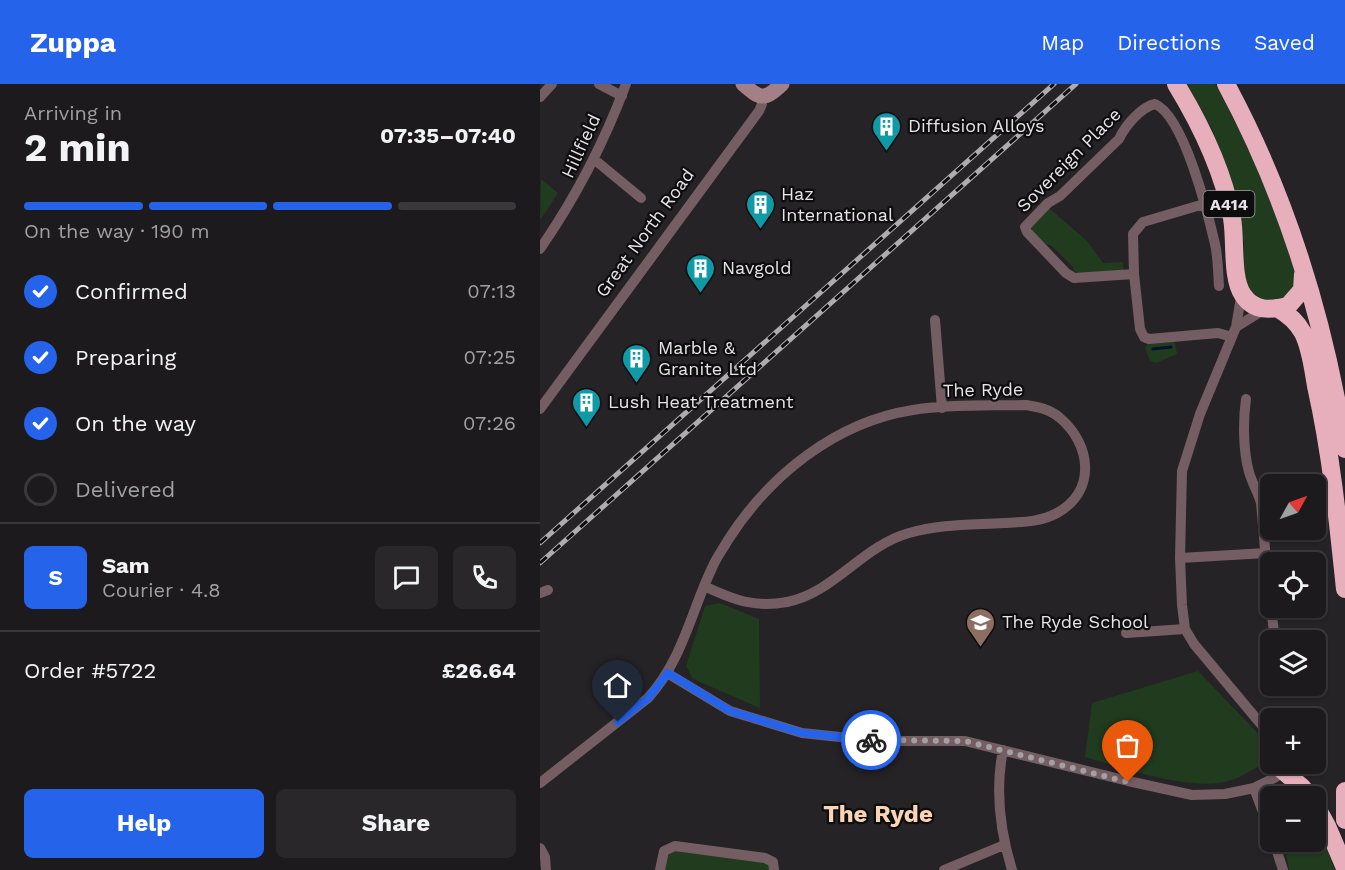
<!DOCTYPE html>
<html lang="en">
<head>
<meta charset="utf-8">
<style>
	body { margin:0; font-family:"Work Sans",sans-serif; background:#292729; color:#f1f3f6; height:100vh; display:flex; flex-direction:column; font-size:22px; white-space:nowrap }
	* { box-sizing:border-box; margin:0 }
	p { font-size:20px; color:#a0a1a3 }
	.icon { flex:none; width:33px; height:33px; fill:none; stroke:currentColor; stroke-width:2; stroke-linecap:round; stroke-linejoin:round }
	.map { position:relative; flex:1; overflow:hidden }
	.side { display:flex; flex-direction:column; background:#1c1a1c; width:540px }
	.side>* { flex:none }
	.needle { width:39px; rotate:50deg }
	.tools { position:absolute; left:720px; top:390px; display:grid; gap:12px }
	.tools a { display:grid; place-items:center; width:66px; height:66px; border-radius:9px; background:#1c1a1c; box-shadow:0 2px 4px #0004,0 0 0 2px #3a383b; font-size:30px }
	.pin { position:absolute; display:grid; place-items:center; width:51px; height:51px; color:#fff; margin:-62px -26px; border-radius:50% 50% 50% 0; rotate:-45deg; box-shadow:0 0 6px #0007 }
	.pin .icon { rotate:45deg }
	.courier { position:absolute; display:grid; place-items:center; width:60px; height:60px; margin:-30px; border:4px solid #2563eb; border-radius:50%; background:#fff; color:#222; box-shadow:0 2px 8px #0007 }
	.overview em { font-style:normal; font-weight:700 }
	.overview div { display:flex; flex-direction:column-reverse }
	.overview { display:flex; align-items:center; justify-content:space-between; height:102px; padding:0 24px }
	h1 { font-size:39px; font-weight:700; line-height:45px }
	.bar { display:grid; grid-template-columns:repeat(4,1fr); gap:9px 6px; align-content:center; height:72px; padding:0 24px }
	.bar i { height:8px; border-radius:4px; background:#3a383b }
	.bar .on { background:#2563eb }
	.bar p { grid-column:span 4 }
	.line { display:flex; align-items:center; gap:15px; padding:0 24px; border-top:2px solid #3a383b }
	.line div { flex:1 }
	.round { display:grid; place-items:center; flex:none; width:63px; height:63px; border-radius:9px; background:#292729 }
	ol { padding:0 24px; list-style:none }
	li { display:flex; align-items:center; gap:18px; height:66px }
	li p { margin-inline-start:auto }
	li .icon { padding:6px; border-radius:50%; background:#2563eb; color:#fff; stroke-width:4 }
	li:last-child { color:#a0a1a3 }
	li i { width:33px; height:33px; border:3px solid #3a383b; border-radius:50% }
	.button { display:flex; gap:12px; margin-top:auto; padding:12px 24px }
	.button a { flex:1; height:69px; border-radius:9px; background:#2563eb; color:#fff; font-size:24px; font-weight:700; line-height:69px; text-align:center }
	.button a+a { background:#292729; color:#f1f3f6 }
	header { display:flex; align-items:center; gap:36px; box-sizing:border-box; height:84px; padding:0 30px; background:#2563eb; color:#fff }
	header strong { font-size:28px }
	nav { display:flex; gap:33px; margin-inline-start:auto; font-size:21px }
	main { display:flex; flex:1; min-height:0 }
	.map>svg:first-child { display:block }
</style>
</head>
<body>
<header>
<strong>Zuppa</strong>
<nav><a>Map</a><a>Directions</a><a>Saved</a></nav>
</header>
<main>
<section class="side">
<div class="overview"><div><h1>2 min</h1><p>Arriving in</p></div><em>07:35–07:40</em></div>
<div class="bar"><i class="on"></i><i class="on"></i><i class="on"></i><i></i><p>On the way · 190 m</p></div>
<ol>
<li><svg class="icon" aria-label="check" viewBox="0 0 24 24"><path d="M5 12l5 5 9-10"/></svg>Confirmed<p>07:13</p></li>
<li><svg class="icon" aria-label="check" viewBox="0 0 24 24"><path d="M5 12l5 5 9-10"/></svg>Preparing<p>07:25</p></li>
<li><svg class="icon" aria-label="check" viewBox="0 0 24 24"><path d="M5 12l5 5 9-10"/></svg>On the way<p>07:26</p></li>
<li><i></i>Delivered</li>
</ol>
<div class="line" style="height:108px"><b class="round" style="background:#2563eb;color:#fff">S</b><div><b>Sam</b><p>Courier · 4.8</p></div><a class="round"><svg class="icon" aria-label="chat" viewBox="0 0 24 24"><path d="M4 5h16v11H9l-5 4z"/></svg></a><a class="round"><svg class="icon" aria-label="phone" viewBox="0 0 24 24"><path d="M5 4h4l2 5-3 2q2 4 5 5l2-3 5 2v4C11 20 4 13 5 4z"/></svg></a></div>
<div class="line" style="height:78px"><div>Order #5722</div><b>£26.64</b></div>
<div class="button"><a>Help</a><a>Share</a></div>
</section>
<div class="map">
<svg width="805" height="786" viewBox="0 0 805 786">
	<rect width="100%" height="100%" fill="#252325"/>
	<path fill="#213b1f" d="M646 0H675C694 34 764 170 754 204 751 214 737 216 728 219L711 211 702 183 704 159 687 84 672 45Z
		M1 95 18 109 1 135 0 134Z
		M509 124 547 157 563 179 583 178 584 186 540 189 533 187V183L512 162 505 160 490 146 491 140Z
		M635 258 637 270 616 279 610 277 605 264 608 259Z
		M180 519 219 535 220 624 153 595 146 582 165 522Z
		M658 587 730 662C731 676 724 680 712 686 706 689 699 694 692 696 653 709 584 684 545 673L552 619Z
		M740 700 750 702 761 712H730V729L725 715 730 704Z
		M776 739 795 786H749L747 773 741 758H776Z
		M137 767 223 777 229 781 230 786H125C126 775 126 769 137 767Z"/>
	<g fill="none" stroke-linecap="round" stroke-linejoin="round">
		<path stroke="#001529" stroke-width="3" d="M613 265 631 263"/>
		<path stroke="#755e63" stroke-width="10" d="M59 0 82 12
			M0 13 12 0
			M55 76 101 114
			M664 120 603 138 593 150 594 190 600 245 604 253 609 255 678 249 692 253
			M0 165C36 113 64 59 86 0
			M594 190 534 194 526 189 487 148 485 143 508 119 520 112 579 55C585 42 601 23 615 20 644 32 668 130 675 160 678 173 678 188 679 202
			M703 212 700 219 696 243 660 330 642 387 640 474 642 521 645 545 654 560 730 651
			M395 236 402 324
			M696 243 725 225
			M706 315C703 336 703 367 709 388 712 399 718 408 721 419L730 522
			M0 325 219 27 222 20 221 13
			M640 474 726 469
			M0 509 8 506
			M731 524 735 556
			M586 549 645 545
			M127 589 190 627 262 649 338 657H425L588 697 652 711 685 710 714 704 736 693 744 684
			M463 666C455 706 460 747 472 786
			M0 699 108 614C142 577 151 528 172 484 176 474 183 465 188 456 229 392 295 338 373 326 410 320 449 322 486 321 498 323 510 325 520 334 551 360 557 407 517 429 501 438 482 438 464 439 432 441 400 440 369 449 322 462 294 509 247 518 214 524 194 516 164 502
			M714 704 730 747
			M734 758 743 786
			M0 764 5 773 6 786
			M120 786 124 767 135 762 225 774 233 778 234 786
			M404 786 464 761"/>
		<path stroke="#a37f86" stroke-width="15" d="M203 0C220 15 224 17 242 0"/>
		<path stroke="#e7afbb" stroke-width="18" d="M636 0C661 41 683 86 692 134 696 156 691 194 703 211 714 228 731 226 748 222L762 206 763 190
			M686 0C747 113 785 239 805 365
			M737 224C748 230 757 238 763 249 771 265 773 285 776 302 791 369 798 437 805 505
			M742 686 762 703 769 712
			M805 707V736
			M776 722 787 742 805 784"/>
		<defs>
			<path id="rail" d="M0 459 514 0
				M0 479 536 0"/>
		</defs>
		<use href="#rail" stroke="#aeacae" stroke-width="5"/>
		<use href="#rail" stroke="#0e0d0e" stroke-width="3" stroke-dasharray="9" stroke-linecap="butt"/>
	</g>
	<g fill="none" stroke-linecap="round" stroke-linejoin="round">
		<path stroke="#a2a0a2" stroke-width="6" stroke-dasharray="0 10.8" d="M331 656 425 657 588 698"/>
		<path stroke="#2563eb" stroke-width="8" d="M78 638 108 614 128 589 190 627 262 649 331 656"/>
	</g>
	<defs>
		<symbol id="building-pin" viewBox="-11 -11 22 30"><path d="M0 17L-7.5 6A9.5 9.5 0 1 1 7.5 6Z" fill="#0f9aa8" stroke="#0e0d0e"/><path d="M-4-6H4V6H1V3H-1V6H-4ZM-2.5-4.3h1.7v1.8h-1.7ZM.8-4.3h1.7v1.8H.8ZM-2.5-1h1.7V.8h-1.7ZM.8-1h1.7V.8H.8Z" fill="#fff"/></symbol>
		<symbol id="school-pin" viewBox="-11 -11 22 30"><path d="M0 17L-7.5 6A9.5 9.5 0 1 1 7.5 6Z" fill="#8d6e63" stroke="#0e0d0e"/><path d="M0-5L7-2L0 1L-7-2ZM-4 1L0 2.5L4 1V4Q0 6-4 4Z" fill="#fff"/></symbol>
	</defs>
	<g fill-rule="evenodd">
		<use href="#building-pin" x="330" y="26" width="33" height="45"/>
		<use href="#building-pin" x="204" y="104" width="33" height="45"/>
		<use href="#building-pin" x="144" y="168" width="33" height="45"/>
		<use href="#building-pin" x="80" y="258" width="33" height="45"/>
		<use href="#building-pin" x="30" y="302" width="33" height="45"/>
		<use href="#school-pin" x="424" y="522" width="33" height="45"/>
	</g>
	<g text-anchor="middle" stroke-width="4.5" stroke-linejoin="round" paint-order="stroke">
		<rect fill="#0e0d0e" stroke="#a5a4a5" stroke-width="1.5" x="663.5" y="107" width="51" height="26" rx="4.5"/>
		<g font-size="16" font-weight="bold" fill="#e6e4e6">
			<text x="689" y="126">A414</text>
		</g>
		<g font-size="18" fill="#e6e4e6" stroke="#0e0d0e" text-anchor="start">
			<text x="368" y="48">Diffusion Alloys</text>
			<text x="241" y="116">Haz<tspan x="241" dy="21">International</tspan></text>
			<text x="182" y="190">Navgold</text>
			<text x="118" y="270">Marble &amp;<tspan x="118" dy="21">Granite Ltd</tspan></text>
			<text x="68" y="324">Lush Heat Treatment</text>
			<text x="462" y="544">The Ryde School</text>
		</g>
		<g font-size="18" fill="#e6e4e6" stroke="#0e0d0e">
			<text transform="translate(41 62) rotate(-65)" y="6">Hillfield</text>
			<text transform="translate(529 76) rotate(-45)" y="6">Sovereign Place</text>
			<text transform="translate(105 149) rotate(-54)" y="6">Great North Road</text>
			<text transform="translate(443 306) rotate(-1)" y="6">The Ryde</text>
		</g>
		<g font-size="24" font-weight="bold" fill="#fad4b5" stroke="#0e0d0e">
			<text x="338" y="738">The Ryde</text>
		</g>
	</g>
</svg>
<div class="tools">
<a><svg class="needle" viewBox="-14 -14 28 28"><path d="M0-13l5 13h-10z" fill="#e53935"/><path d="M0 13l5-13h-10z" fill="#a0a1a3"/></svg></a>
<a><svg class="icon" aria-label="locate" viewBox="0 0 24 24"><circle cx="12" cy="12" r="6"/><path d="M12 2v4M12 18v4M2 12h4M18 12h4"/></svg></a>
<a><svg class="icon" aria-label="layers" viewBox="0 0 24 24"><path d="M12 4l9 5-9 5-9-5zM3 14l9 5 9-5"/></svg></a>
<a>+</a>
<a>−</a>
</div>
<div class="pin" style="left:588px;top:698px;background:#ea580c"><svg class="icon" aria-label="bag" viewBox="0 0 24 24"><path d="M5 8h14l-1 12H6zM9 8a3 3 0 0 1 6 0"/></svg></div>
<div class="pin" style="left:78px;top:638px;background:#1f2937"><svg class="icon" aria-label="home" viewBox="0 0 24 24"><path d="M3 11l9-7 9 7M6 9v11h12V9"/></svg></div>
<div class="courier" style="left:331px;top:656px"><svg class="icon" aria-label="bike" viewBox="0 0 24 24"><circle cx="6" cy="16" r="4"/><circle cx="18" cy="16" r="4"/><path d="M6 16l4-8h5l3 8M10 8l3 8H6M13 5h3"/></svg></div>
</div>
</main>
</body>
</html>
